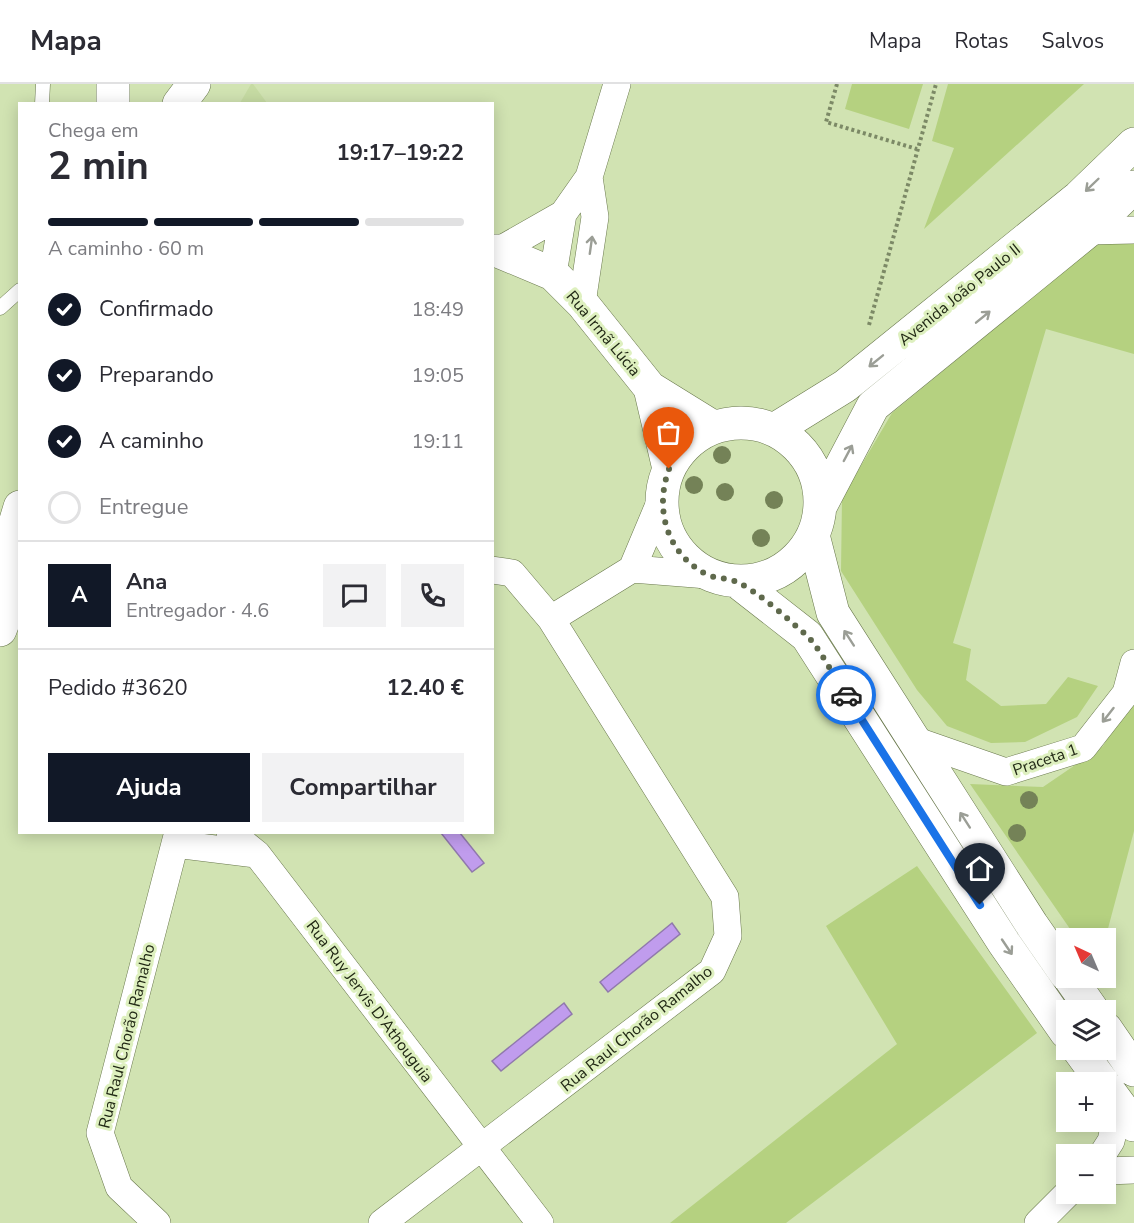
<!DOCTYPE html>
<html lang="pt">
<head>
<meta charset="utf-8">
<style>
	body { margin:0; font-family:"Nunito Sans",sans-serif; background:#f2f2f3; color:#2b2b33; height:100vh; display:flex; flex-direction:column; font-size:22px; white-space:nowrap }
	* { box-sizing:border-box; margin:0 }
	p { font-size:20px; color:#7c7c81 }
	.icon { flex:none; width:33px; height:33px; fill:none; stroke:currentColor; stroke-width:2; stroke-linecap:round; stroke-linejoin:round }
	.map { position:relative; flex:1; overflow:hidden }
	.drawer { position:absolute; left:18px; top:18px; width:476px; height:732px; display:flex; flex-direction:column; background:#fff; border-radius:0px; box-shadow:0 3px 15px #0003 }
	.drawer>* { flex:none }
	.needle { width:39px; rotate:316deg }
	.controls { position:absolute; left:1056px; top:844px; display:grid; gap:12px }
	.controls a { display:grid; place-items:center; width:60px; height:60px; border-radius:0px; background:#fff; box-shadow:0 3px 15px #0003; font-size:30px }
	.pin { position:absolute; display:grid; place-items:center; width:51px; height:51px; color:#fff; margin:-62px -26px; border-radius:50% 50% 50% 0; rotate:-45deg; box-shadow:0 0 6px #0007 }
	.pin .icon { rotate:45deg }
	.courier { position:absolute; display:grid; place-items:center; width:60px; height:60px; margin:-30px; border:4px solid #1a73e8; border-radius:50%; background:#fff; color:#222; box-shadow:0 2px 8px #0007 }
	.headline em { font-style:normal; font-weight:700 }
	.headline div { display:flex; flex-direction:column-reverse }
	.headline { display:flex; align-items:center; justify-content:space-between; height:102px; padding:0 30px }
	h1 { font-size:39px; font-weight:700; line-height:45px }
	.bar { display:grid; grid-template-columns:repeat(4,1fr); gap:9px 6px; align-content:center; height:72px; padding:0 30px }
	.bar i { height:8px; border-radius:4px; background:#e1e1e2 }
	.bar .current { background:#111827 }
	.bar p { grid-column:span 4 }
	.line { display:flex; align-items:center; gap:15px; padding:0 30px; border-top:2px solid #e1e1e2 }
	.line div { flex:1 }
	.round { display:grid; place-items:center; flex:none; width:63px; height:63px; border-radius:0px; background:#f2f2f3 }
	ol { padding:0 30px; list-style:none }
	li { display:flex; align-items:center; gap:18px; height:66px }
	li p { margin-inline-start:auto }
	li .icon { padding:6px; border-radius:50%; background:#111827; color:#fff; stroke-width:4 }
	li:last-child { color:#7c7c81 }
	li i { width:33px; height:33px; border:3px solid #e1e1e2; border-radius:50% }
	.cta { display:flex; gap:12px; margin-top:auto; padding:12px 30px }
	.cta a { flex:1; height:69px; border-radius:0px; background:#111827; color:#fff; font-size:24px; font-weight:700; line-height:69px; text-align:center }
	.cta a+a { background:#f2f2f3; color:#2b2b33 }
	header { display:flex; align-items:center; gap:36px; box-sizing:border-box; height:84px; padding:0 30px; background:#fff; border-bottom:2px solid #e1e1e2 }
	header strong { font-size:28px }
	nav { display:flex; gap:33px; margin-inline-start:auto; font-size:21px }
	.map>svg:first-child { display:block }
</style>
</head>
<body>
<header>
<strong>Mapa</strong>
<nav><a>Mapa</a><a>Rotas</a><a>Salvos</a></nav>
</header>
<div class="map">
<svg width="1134" height="1139" viewBox="0 0 1134 1139">
	<rect width="100%" height="100%" fill="#d1e3b2"/>
	<path fill="#c6dba3" d="M251 0H253L267 19H240Z"/>
	<path fill="#b5d180" d="M852 0H923L909 45 845 25Z
		M948 0H1084L924 145 954 64 932 57Z
		M1134 156V270L1046 245 953 559 971 565 966 596 1001 622 1046 620 1068 593 1098 602 1077 633 1025 658 991 659 947 642 917 606 841 487 842 414 892 329 1101 157Z
		M1134 612V747L1106 852 1107 898 1104 894 1106 855H1077L970 700 1043 703 1103 662Z
		M917 782 1037 949 786 1139H670L897 960 826 842Z"/>
	<path fill="#c09ced" stroke="#9079ac" stroke-width="1.5" d="M441 749H460L484 779 472 788Z
		M672 839 680 850 608 908 600 898Z
		M564 919 572 930 501 987 492 977Z"/>
	<g fill="none" stroke-linecap="round" stroke-linejoin="round">
		<defs>
			<path id="lane" d="M42 20 43 0
				M0 224 20 206"/>
			<path id="street" d="M1088 147 1134 146
				M498 167 563 130
				M553 190 563 130 589 93 617 0
				M582 219 595 133 589 93
				M632 485 708 491
				M551 535 632 485 661 416
				M914 656 1006 688 1083 664 1126 609 1134 579
				M230 748 257 770 540 1139
				M175 760 256 770
				M1102 1071 1111 1057 1119 1022
				M1106 1087 1134 1086
				M157 1139 119 1103 100 1049 178 748
				M382 1139 712 887 728 852 725 813 551 535 512 489 492 486
				M1038 1139 1067 1110"/>
			<path id="secondary" d="M113 0V20
				M179 20 194 0
				M492 167H498L553 190 582 219 650 304 713 343
				M650 304 669 385
				M662 418a79 79 0 1 1 158 0a79 79 0 1 1-158 0Z
				M774 346 845 302 1079 113 1134 60
				M821 421 873 322 1088 147 1134 103
				M813 451 833 529 1032 841 1066 890
				M0 490 20 423
				M738 498 807 552 1004 859 1066 948
				M0 546 20 494
				M1070 894 1093 927
				M1106 945 1134 986
				M1079 966 1103 999
				M1106 1003 1134 1041"/>
		</defs>
		<use href="#lane" stroke="#69784c" stroke-width="15"/>
		<use href="#street" stroke="#69784c" stroke-width="28"/>
		<use href="#secondary" stroke="#69784c" stroke-width="34"/>
		<path stroke="#7c8966" stroke-width="4" stroke-dasharray="3 3" stroke-linecap="butt" d="M837 0 826 38 917 65
			M869 241 936 0"/>
		<use href="#lane" stroke="#fff" stroke-width="14"/>
		<use href="#street" stroke="#fff" stroke-width="27"/>
		<use href="#secondary" stroke="#fff" stroke-width="33"/>
	</g>
	<g fill="#748257">
		<circle cx="722" cy="371" r="9"/>
		<circle cx="694" cy="401" r="9"/>
		<circle cx="725" cy="408" r="9"/>
		<circle cx="774" cy="416" r="9"/>
		<circle cx="761" cy="454" r="9"/>
		<circle cx="1029" cy="716" r="9"/>
		<circle cx="1017" cy="749" r="9"/>
	</g>
	<defs><path id="oneway-shaft" d="M-6 0H5M1.5-3L5.5 0L1.5 3" fill="none" stroke-width="1.6" stroke-linecap="round" stroke-linejoin="round" transform="scale(1.5)"/></defs>
	<g stroke="#9b9e96">
		<use href="#oneway-shaft" transform="translate(1092 101) rotate(136)"/>
		<use href="#oneway-shaft" transform="translate(591 161) rotate(-82)"/>
		<use href="#oneway-shaft" transform="translate(983 233) rotate(-39)"/>
		<use href="#oneway-shaft" transform="translate(876 277) rotate(141)"/>
		<use href="#oneway-shaft" transform="translate(848 369) rotate(-62)"/>
		<use href="#oneway-shaft" transform="translate(849 554) rotate(-123)"/>
		<use href="#oneway-shaft" transform="translate(1108 631) rotate(128)"/>
		<use href="#oneway-shaft" transform="translate(965 736) rotate(-123)"/>
		<use href="#oneway-shaft" transform="translate(1007 863) rotate(56)"/>
	</g>
	<g fill="none" stroke-linecap="round" stroke-linejoin="round">
		<path stroke="#5f694c" stroke-width="6" stroke-dasharray="0 10.8" d="M669 385C654 426 667 471 708 491 718 495 730 494 739 499 758 508 788 535 805 550 820 563 834 594 846 611"/>
		<path stroke="#1a73e8" stroke-width="8" d="M846 611 980 821"/>
	</g>
	<g text-anchor="middle" stroke-width="6" stroke-linejoin="round" paint-order="stroke">
		<g font-size="16" fill="#212815" stroke="#def0bf">
			<text transform="translate(959 210) rotate(-39)" y="6">Avenida João Paulo II</text>
			<text transform="translate(604 249) rotate(50)" y="6">Rua Irmã Lúcia</text>
			<text transform="translate(1045 675) rotate(-19)" y="6">Praceta 1</text>
			<text transform="translate(370 917) rotate(53)" y="6">Rua Ruy Jervis D'Athouguia</text>
			<text transform="translate(636 944) rotate(-39)" y="6">Rua Raul Chorão Ramalho</text>
			<text transform="translate(126 952) rotate(-76)" y="6">Rua Raul Chorão Ramalho</text>
		</g>
	</g>
</svg>
<div class="controls">
<a><svg class="needle" viewBox="-14 -14 28 28"><path d="M0-13l5 13h-10z" fill="#e53935"/><path d="M0 13l5-13h-10z" fill="#7c7c81"/></svg></a>
<a><svg class="icon" aria-label="layers" viewBox="0 0 24 24"><path d="M12 4l9 5-9 5-9-5zM3 14l9 5 9-5"/></svg></a>
<a>+</a>
<a>−</a>
</div>
<div class="pin" style="left:669px;top:385px;background:#ea580c"><svg class="icon" aria-label="bag" viewBox="0 0 24 24"><path d="M5 8h14l-1 12H6zM9 8a3 3 0 0 1 6 0"/></svg></div>
<div class="pin" style="left:980px;top:821px;background:#1f2937"><svg class="icon" aria-label="home" viewBox="0 0 24 24"><path d="M3 11l9-7 9 7M6 9v11h12V9"/></svg></div>
<div class="courier" style="left:846px;top:611px"><svg class="icon" aria-label="car" viewBox="0 0 24 24"><path d="M5 17H2v-5l4-1 3-4h7l3 4 3 1v5h-3M9 17h6M6 11h13"/><circle cx="7" cy="17" r="2"/><circle cx="17" cy="17" r="2"/></svg></div>
<section class="drawer">
<div class="headline"><div><h1>2 min</h1><p>Chega em</p></div><em>19:17–19:22</em></div>
<div class="bar"><i class="current"></i><i class="current"></i><i class="current"></i><i></i><p>A caminho · 60 m</p></div>
<ol>
<li><svg class="icon" aria-label="check" viewBox="0 0 24 24"><path d="M5 12l5 5 9-10"/></svg>Confirmado<p>18:49</p></li>
<li><svg class="icon" aria-label="check" viewBox="0 0 24 24"><path d="M5 12l5 5 9-10"/></svg>Preparando<p>19:05</p></li>
<li><svg class="icon" aria-label="check" viewBox="0 0 24 24"><path d="M5 12l5 5 9-10"/></svg>A caminho<p>19:11</p></li>
<li><i></i>Entregue</li>
</ol>
<div class="line" style="height:108px"><b class="round" style="background:#111827;color:#fff">A</b><div><b>Ana</b><p>Entregador · 4.6</p></div><a class="round"><svg class="icon" aria-label="chat" viewBox="0 0 24 24"><path d="M4 5h16v11H9l-5 4z"/></svg></a><a class="round"><svg class="icon" aria-label="phone" viewBox="0 0 24 24"><path d="M5 4h4l2 5-3 2q2 4 5 5l2-3 5 2v4C11 20 4 13 5 4z"/></svg></a></div>
<div class="line" style="height:78px"><div>Pedido #3620</div><b>12.40 €</b></div>
<div class="cta"><a>Ajuda</a><a>Compartilhar</a></div>
</section>
</div>
</body>
</html>
